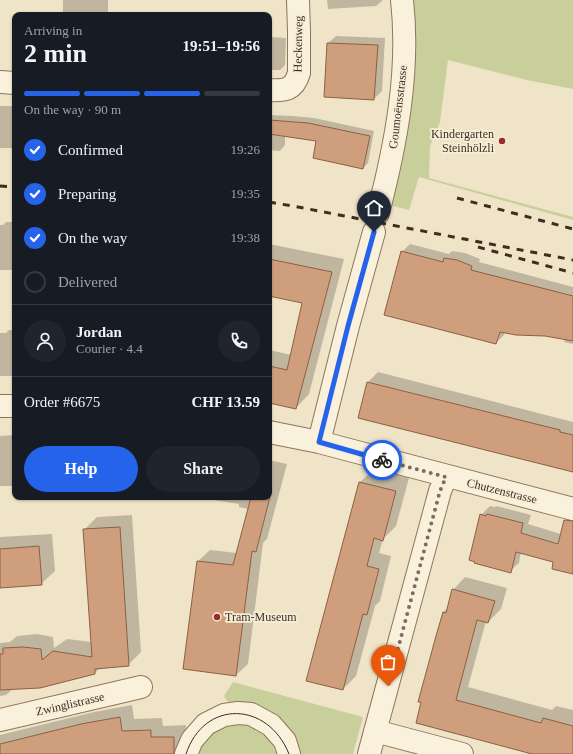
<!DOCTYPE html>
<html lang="en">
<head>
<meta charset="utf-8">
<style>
	body { margin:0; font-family:"Times New Roman",serif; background:#20242c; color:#f1f3f6; height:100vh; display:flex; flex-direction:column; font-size:15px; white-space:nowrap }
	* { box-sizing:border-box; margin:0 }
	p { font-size:13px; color:#9ea1a6 }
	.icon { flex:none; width:22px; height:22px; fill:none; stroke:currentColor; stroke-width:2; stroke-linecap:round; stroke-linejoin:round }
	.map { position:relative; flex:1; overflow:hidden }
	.sheet { position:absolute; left:12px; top:12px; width:260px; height:488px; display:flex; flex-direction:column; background:#171b24; border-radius:8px; box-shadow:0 1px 3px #0004 }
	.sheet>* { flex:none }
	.pin { position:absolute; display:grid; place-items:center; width:34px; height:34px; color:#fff; margin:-41px -17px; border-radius:50% 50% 50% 0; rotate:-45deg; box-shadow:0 0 4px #0007 }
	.pin .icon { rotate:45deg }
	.courier { position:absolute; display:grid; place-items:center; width:40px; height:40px; margin:-20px; border:3px solid #2563eb; border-radius:50%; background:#fff; color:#222; box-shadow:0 1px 5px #0007 }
	.head em { font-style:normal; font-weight:600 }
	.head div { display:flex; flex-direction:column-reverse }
	.head { display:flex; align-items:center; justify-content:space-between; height:68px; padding:0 12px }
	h1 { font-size:26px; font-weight:600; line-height:30px }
	.bar { display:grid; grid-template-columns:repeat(4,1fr); gap:6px 4px; align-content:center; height:48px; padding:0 12px }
	.bar i { height:5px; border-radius:3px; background:#363941 }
	.bar .active { background:#2563eb }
	.bar p { grid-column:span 4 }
	.line { display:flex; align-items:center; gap:10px; padding:0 12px; border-top:1px solid #363941 }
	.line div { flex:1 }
	.round { display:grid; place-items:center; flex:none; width:42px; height:42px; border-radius:21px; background:#20242c }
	ol { padding:0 12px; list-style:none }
	li { display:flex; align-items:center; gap:12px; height:44px }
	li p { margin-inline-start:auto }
	li .icon { padding:4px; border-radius:50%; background:#2563eb; color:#fff; stroke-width:4 }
	li:last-child { color:#9ea1a6 }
	li i { width:22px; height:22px; border:2px solid #363941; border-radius:50% }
	.primary-button { display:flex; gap:8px; margin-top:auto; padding:8px 12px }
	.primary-button a { flex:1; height:46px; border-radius:24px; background:#2563eb; color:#fff; font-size:16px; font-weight:600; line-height:46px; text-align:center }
	.primary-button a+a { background:#20242c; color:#f1f3f6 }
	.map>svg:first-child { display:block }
</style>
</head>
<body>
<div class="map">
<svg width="573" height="754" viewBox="0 0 573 754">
	<rect width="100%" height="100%" fill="#f0e4c8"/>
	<path fill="#c9cf9b" d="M405 0H573V89L527 80 448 60 440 122 430 146 429 178 573 217V220L419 177 409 210 389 205Z
		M233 682 363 717 353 754H297C288 734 281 714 258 707 248 704 228 709 224 696Z
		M246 723C262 732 270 738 279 754H194L216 727Z"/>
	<path fill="#0003" d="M63 0H108V15H63Z
		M327 0H383L376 6 328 9Z
		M336 36 385 38 382 91 374 99 328 43Z
		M269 37 286 38 285 65 280 70H269Z
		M0 106H15V148H0Z
		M269 115 293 116 314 118 374 131 368 163 363 168 317 140 285 135V145L280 151 269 150Z
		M6 222H15V270H0V225H3Z
		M269 244 344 259 309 394 296 408 269 403V350L292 355 303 302 269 296Z
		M410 244 449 254 452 251 465 253 480 259 479 262 573 287V344L564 342 565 339 545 335 505 331 504 335 496 343 402 252Z
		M9 330H15V376H0V333H6Z
		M378 372 573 422V471L368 382Z
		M15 435V486H0V436Z
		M269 460 287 464 267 539 263 543 248 664 236 675 198 561 210 550 237 553 249 509 239 507V504L195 497H269Z
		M374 469 409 478 396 526 383 539 379 553 391 556 380 601 375 606 356 676 343 689 307 680 360 482Z
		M490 506 495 507 496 506 531 515 528 524 561 534 573 525V573L555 561 521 552 519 563 510 571 481 515Z
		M132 515 141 652 128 665 101 667 95 673 14 688 6 695 0 696V643L10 642 17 636 37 634 53 637 54 648 67 639 92 642 84 530 97 517Z
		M52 534 55 571 41 584 0 587V537Z
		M465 577 507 588 501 609 488 622 486 621 468 687 552 710 556 706 573 710V754H536L417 723 437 636 443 612 448 608 453 590Z
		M132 705 134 719 162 718 163 726 186 725 185 742 187 754H0V735L94 712Z"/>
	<path fill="#cf9f7d" stroke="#8d5f41" d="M327 43 378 45 374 100 324 97Z
		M269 120 308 123 370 136 363 169 313 158 316 141 269 134Z
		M401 251 443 262 444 258 457 260 472 266 471 270 573 296V341L545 336 516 335 500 332 496 344 384 315Z
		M269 259 332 272 296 409 269 403V366L287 370 302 303 269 296Z
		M367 382 560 430V432L573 435V472L358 418Z
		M359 482 396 491 383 541 374 538 367 566 379 569 367 615 363 614 343 690 306 681Z
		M251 497H270L256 552 252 551 236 676 183 669 197 561 233 565Z
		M480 514 486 516 487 514 523 523 521 533 558 544 564 520 573 521V574L552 569 553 562 516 552 511 573 474 563 475 562 469 560Z
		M120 527 129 666 95 669V674L40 688 0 690V654H3V648L23 647 41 649 42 660 53 651 92 657 83 529Z
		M39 546 42 585 0 588V549Z
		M452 589 495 601 488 623 477 620 456 700 541 723 543 718 573 726V754H532L416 723 421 702H418L436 636 443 612 446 613Z
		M120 717 122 731 151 730V737H174V754H0V744L81 724Z"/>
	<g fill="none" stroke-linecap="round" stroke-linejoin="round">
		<defs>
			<path id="minor" d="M0 82 15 83
				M269 90C285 91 294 90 299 73V31L298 0
				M378 213C396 144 410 71 402 0
				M0 406H15
				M269 432 319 442 573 509
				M319 442 348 326 374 232
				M0 720 141 687
				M375 731 462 754
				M186 754 192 740 206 724 224 715 238 713 251 714 271 725 285 741 289 754
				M369 754 440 491 446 477"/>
		</defs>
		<use href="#minor" stroke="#8d765c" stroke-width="24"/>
		<use href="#minor" stroke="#faf1dc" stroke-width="22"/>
		<path stroke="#3d2e20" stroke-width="1" d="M186 754C204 699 268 701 289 754"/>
		<path stroke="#3d2e20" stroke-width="3" stroke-dasharray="7 7" stroke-linecap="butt" d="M0 186 15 187
			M457 198 573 229
			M269 202 298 207 573 260
			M478 247 573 273"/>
	</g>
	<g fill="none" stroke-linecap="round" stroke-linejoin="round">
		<path stroke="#7c6e5b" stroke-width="4" stroke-dasharray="0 7.2" d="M382 460 446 477 440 491 388 686"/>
		<path stroke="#2563eb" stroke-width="5" d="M374 232 348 326 319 442 382 460"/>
	</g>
	<g fill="#9e2a2b" stroke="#f7eed8" stroke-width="1.5">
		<circle cx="502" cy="141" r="4"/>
		<circle cx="217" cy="617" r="4"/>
	</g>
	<g text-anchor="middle" stroke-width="3.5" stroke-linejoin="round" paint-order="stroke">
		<g font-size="12" fill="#3d2e20" stroke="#f7eed8">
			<text transform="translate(298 44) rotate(-89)" y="4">Heckenweg</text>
			<text transform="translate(398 107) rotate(-83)" y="4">Goumoënsstrasse</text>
			<text transform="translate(502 491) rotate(14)" y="4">Chutzenstrasse</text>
			<text transform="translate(70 704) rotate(-13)" y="4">Zwinglistrasse</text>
		</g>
		<g font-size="12" fill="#3d2e20" stroke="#f7eed8" text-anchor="end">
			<text x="494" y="138">Kindergarten<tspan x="494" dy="14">Steinhölzli</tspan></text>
			<text x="225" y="621" text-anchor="start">Tram-Museum</text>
		</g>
	</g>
</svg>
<div class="pin" style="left:388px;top:686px;background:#ea580c"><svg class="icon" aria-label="bag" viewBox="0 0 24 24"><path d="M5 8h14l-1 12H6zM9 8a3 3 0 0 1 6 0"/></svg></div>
<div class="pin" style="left:374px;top:232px;background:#1f2937"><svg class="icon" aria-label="home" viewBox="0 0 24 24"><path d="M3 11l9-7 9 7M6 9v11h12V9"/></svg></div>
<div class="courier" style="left:382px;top:460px"><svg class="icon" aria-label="bike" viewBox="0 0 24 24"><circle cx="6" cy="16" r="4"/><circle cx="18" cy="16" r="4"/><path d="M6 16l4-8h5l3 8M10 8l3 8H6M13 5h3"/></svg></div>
<section class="sheet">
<div class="head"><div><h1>2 min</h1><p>Arriving in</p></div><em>19:51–19:56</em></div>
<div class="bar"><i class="active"></i><i class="active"></i><i class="active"></i><i></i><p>On the way · 90 m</p></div>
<ol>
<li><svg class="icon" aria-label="check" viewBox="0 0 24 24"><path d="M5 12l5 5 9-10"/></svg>Confirmed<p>19:26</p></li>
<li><svg class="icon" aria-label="check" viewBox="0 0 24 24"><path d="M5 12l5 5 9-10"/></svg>Preparing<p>19:35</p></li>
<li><svg class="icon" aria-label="check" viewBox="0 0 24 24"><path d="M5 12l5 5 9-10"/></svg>On the way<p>19:38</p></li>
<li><i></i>Delivered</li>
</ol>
<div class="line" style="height:72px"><a class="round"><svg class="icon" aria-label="person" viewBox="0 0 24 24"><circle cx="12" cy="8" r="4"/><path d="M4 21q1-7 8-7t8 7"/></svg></a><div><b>Jordan</b><p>Courier · 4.4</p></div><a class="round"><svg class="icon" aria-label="phone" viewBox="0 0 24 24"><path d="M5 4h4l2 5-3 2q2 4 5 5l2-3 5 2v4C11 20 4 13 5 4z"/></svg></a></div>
<div class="line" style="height:52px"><div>Order #6675</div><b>CHF 13.59</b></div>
<div class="primary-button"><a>Help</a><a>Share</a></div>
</section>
</div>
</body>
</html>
